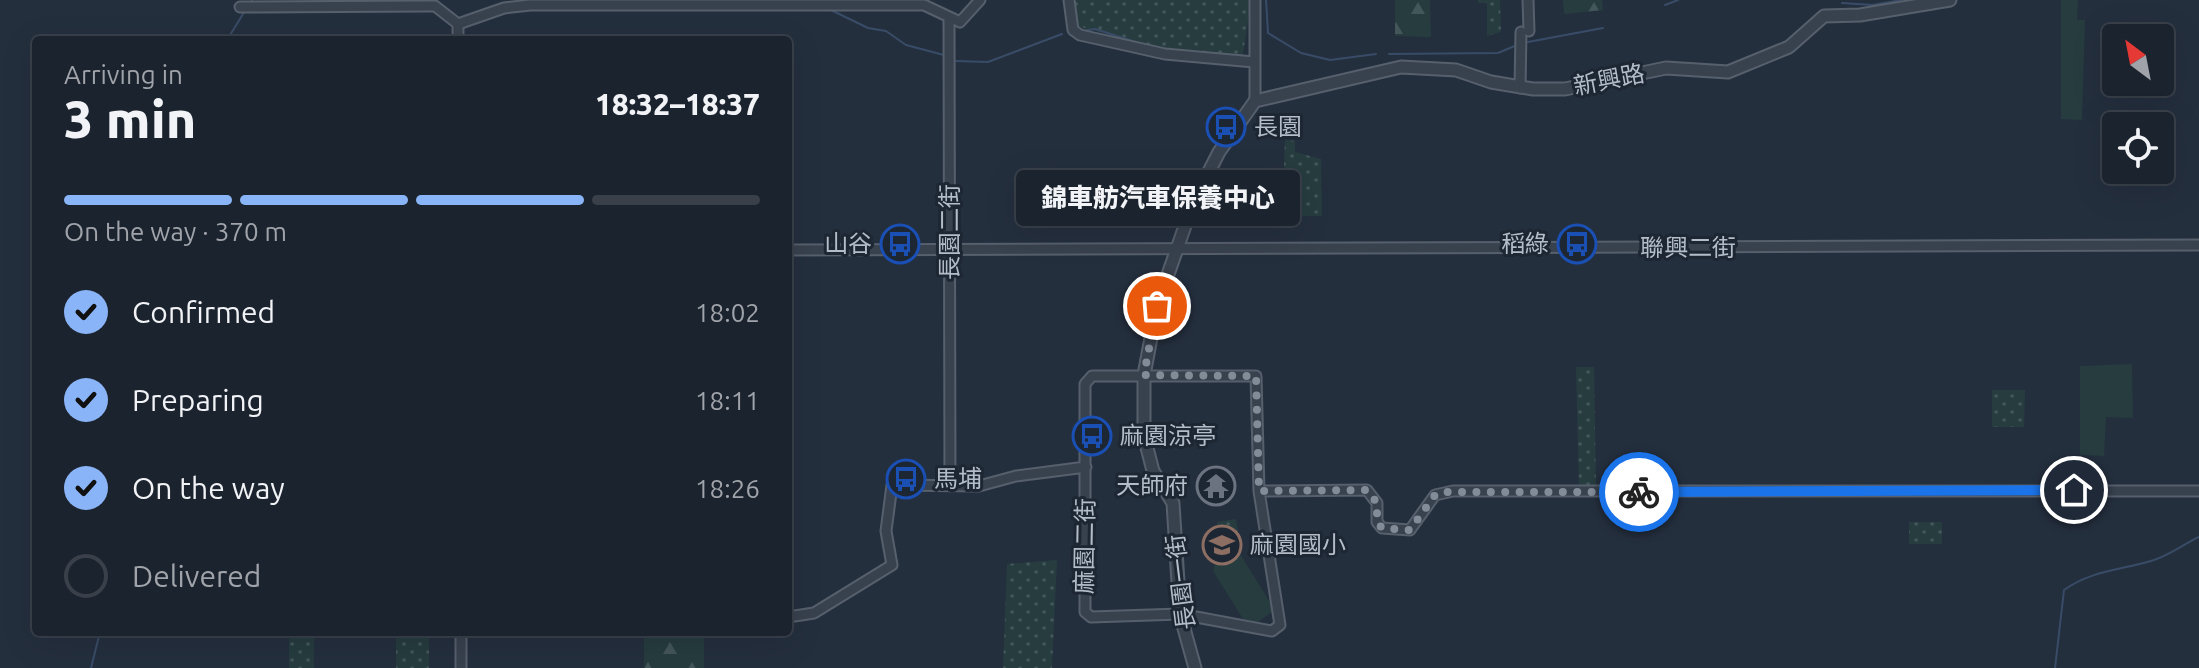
<!DOCTYPE html>
<html lang="en">
<head>
<meta charset="utf-8">
<style>
	body { margin:0; font-family:Ubuntu,"Noto Sans TC",sans-serif; background:#282f3a; color:#f1f3f6; height:100vh; display:flex; flex-direction:column; font-size:30px; white-space:nowrap }
	* { box-sizing:border-box; margin:0 }
	p { font-size:26px; color:#a0a4aa }
	.icon { flex:none; width:44px; height:44px; fill:none; stroke:currentColor; stroke-width:2; stroke-linecap:round; stroke-linejoin:round }
	.map { position:relative; flex:1; overflow:hidden }
	.side { position:absolute; left:32px; top:36px; width:760px; height:600px; display:flex; flex-direction:column; background:#1b232e; border-radius:8px; box-shadow:0 8px 32px #0002,0 0 0 2px #39404a }
	.side>* { flex:none }
	.needle { width:52px; rotate:328deg }
	.buttons { position:absolute; left:2102px; top:24px; display:grid; gap:16px }
	.buttons a { display:grid; place-items:center; width:72px; height:72px; border-radius:8px; background:#1b232e; box-shadow:0 8px 32px #0002,0 0 0 2px #39404a; font-size:40px }
	.pin { position:absolute; display:grid; place-items:center; width:68px; height:68px; color:#fff; margin:-34px; border:4px solid #fff; border-radius:50%; box-shadow:0 2px 8px #0007 }
	.courier { position:absolute; display:grid; place-items:center; width:80px; height:80px; margin:-40px; border:6px solid #1a73e8; border-radius:50%; background:#fff; color:#222; box-shadow:0 2px 10px #0007 }
	.bubble { position:absolute; height:56px; border-radius:8px; background:#1b232e; box-shadow:0 8px 32px #0002,0 0 0 2px #39404a; font-size:26px; font-weight:800; line-height:56px; text-align:center }
	.summary em { font-style:normal; font-weight:800 }
	.summary div { display:flex; flex-direction:column-reverse }
	.summary { display:flex; align-items:center; justify-content:space-between; height:136px; padding:0 32px }
	h1 { font-size:52px; font-weight:800; line-height:60px }
	.bar { display:grid; grid-template-columns:repeat(4,1fr); gap:12px 8px; align-content:center; height:96px; padding:0 32px }
	.bar i { height:10px; border-radius:6px; background:#39404a }
	.bar .on { background:#8ab4f8 }
	.bar p { grid-column:span 4 }
	ol { padding:0 32px; list-style:none }
	li { display:flex; align-items:center; gap:24px; height:88px }
	li p { margin-inline-start:auto }
	li .icon { padding:8px; border-radius:50%; background:#8ab4f8; color:#111; stroke-width:4 }
	li:last-child { color:#a0a4aa }
	li i { width:44px; height:44px; border:4px solid #39404a; border-radius:50% }
	.map>svg:first-child { display:block }
</style>
</head>
<body>
<div class="map">
<svg width="2199" height="668" viewBox="0 0 2199 668">
	<defs>
		<pattern id="grass-dots" width="8" height="8" patternUnits="userSpaceOnUse" patternTransform="scale(2)"><rect width="8" height="8" fill="#263c3f"/><path d="M2 2h.1M6 6h.1" fill="none" stroke="#435659" stroke-width="1.8" stroke-linecap="round"/></pattern>
		<pattern id="forest-firs" width="22" height="20" patternUnits="userSpaceOnUse" patternTransform="scale(2)"><rect width="22" height="20" fill="#263c3f"/><path d="M5 1l3.5 6h-7zM16 11l3.5 6h-7z" fill="#435659"/></pattern>
	</defs>
	<rect width="100%" height="100%" fill="#242f3e"/>
	<path fill="url(#grass-dots)" d="M1073 0H1251L1243 54 1241 57 1200 50 1163 49 1073 25Z
		M1478 0H1500L1501 32 1487 36V3H1478Z
		M1285 140 1295 141V152L1321 159 1322 216H1282Z
		M1576 367H1594L1596 488H1579Z
		M1992 390H2025L2024 427H1992Z
		M1236 519 1240 546 1221 549 1217 522Z
		M1909 522H1942V544H1909Z
		M1057 560 1052 668H1003L1007 564Z
		M289 632H314V668H289Z
		M396 632H429V668H396Z"/>
	<path fill="url(#forest-firs)" d="M1395 0H1430L1431 37 1395 36Z
		M1563 0H1602L1603 10 1564 14Z
		M644 632H704V668H644Z"/>
	<path fill="#263c3f" d="M2061 0H2078L2077 20H2085L2082 120 2061 119Z
		M2132 364 2133 418 2106 417 2104 456 2080 455V366Z
		M1237 549 1275 610 1258 622 1243 619 1213 571 1217 558Z"/>
	<g fill="none" stroke-linecap="round" stroke-linejoin="round">
		<path stroke="#394c67" stroke-width="2" d="M1266 0 1268 33 1301 53 1330 60 1376 54
			M252 1V0
			M1842 3 1872 5 1902 0
			M1665 5 1678 0
			M831 10 868 28 886 31 906 45 944 55
			M1081 31 1095 29 1148 46
			M227 40 243 14
			M1528 42 1603 28
			M1389 54 1498 53 1517 45
			M1230 55 1244 56
			M956 61 988 62 1062 34
			M36 303V316
			M91 668 100 632
			M2055 668 2064 590C2092 570 2122 570 2154 560 2170 555 2184 544 2199 537"/>
		<defs>
			<path id="minor" d="M1069 0 1073 30 1080 35 1165 54 1254 62
				M1255 0V101
				M1528 0 1529 31
				M240 7 425 6H435L458 24 504 8 530 5H924L960 22 980 0
				M949 19 950 486
				M458 24V40
				M1520 88 1521 32
				M788 250 2199 245
				M1092 376H1256L1259 491 1280 625 1272 631 1180 614 1091 617 1085 612V384Z
				M1259 491 1367 490 1377 503V522L1382 528 1410 530 1435 495 1453 491H2199
				M788 617 814 613 892 565 886 531 892 485 979 486 1016 476 1086 467
				M461 632V668"/>
			<path id="tertiary" d="M1195 668 1180 614 1173 503 1153 471 1144 436V375L1157 306 1193 203 1219 152 1255 101 1401 67 1456 70 1491 82 1533 89H1565L1666 68 1728 72 1789 47 1824 16 1860 15 1950 0"/>
		</defs>
		<use href="#minor" stroke="#565f6c" stroke-width="13"/>
		<use href="#tertiary" stroke="#565f6c" stroke-width="15"/>
		<use href="#minor" stroke="#38414e" stroke-width="9"/>
		<use href="#tertiary" stroke="#38414e" stroke-width="11"/>
	</g>
	<g fill="none" stroke-linecap="round" stroke-linejoin="round">
		<path stroke="#828b98" stroke-width="8" stroke-dasharray="0 14.4" d="M1157 306 1144 375 1256 376 1259 491 1367 490 1377 503V522L1382 528 1410 530 1435 495 1442 492H1639"/>
		<path stroke="#1a73e8" stroke-width="10" d="M1639 492 2074 490"/>
	</g>
	<defs>
		<symbol id="bus-ring" viewBox="-11 -11 22 22"><circle r="9.5" fill="#1d2633" stroke="#1a4fb4" stroke-width="1.5"/><path d="M-5-6H5V4H4V6H2V4H-2V6H-4V4H-5ZM-3.5-4V0h7V-4ZM-3.5 1.2v1.5H-2V1.2ZM2 1.2v1.5H3.5V1.2Z" fill="#1a4fb4"/></symbol>
		<symbol id="temple-ring" viewBox="-11 -11 22 22"><circle r="9.5" fill="#1d2633" stroke="#6b7280" stroke-width="1.5"/><path d="M0-6L5-2H3V0L6.5 2.5H4V6H1.5V3h-3V6H-4V2.5H-6.5L-3 0V-2H-5Z" fill="#6b7280"/></symbol>
		<symbol id="school-ring" viewBox="-11 -11 22 22"><circle r="9.5" fill="#1d2633" stroke="#8d6e63" stroke-width="1.5"/><path d="M0-5L7-2L0 1L-7-2ZM-4 1L0 2.5L4 1V4Q0 6-4 4Z" fill="#8d6e63"/></symbol>
	</defs>
	<g fill-rule="evenodd">
		<use href="#bus-ring" x="1204" y="105" width="44" height="44"/>
		<use href="#bus-ring" x="878" y="222" width="44" height="44"/>
		<use href="#bus-ring" x="1555" y="222" width="44" height="44"/>
		<use href="#bus-ring" x="1070" y="414" width="44" height="44"/>
		<use href="#bus-ring" x="884" y="457" width="44" height="44"/>
		<use href="#temple-ring" x="1194" y="464" width="44" height="44"/>
		<use href="#school-ring" x="1200" y="523" width="44" height="44"/>
	</g>
	<g text-anchor="middle" stroke-width="6" stroke-linejoin="round" paint-order="stroke">
		<g font-size="24" fill="#b4bcc9" stroke="#1d2633">
			<text transform="translate(1609 80) rotate(-11)" y="8">新興路</text>
			<text transform="translate(950 232) rotate(-90)" y="8">長園二街</text>
			<text x="1688" y="256">聯興二街</text>
			<text transform="translate(1085 546) rotate(-89)" y="8">麻園二街</text>
			<text transform="translate(1181 582) rotate(-97)" y="8">長園一街</text>
		</g>
		<g font-size="24" fill="#b4bcc9" stroke="#1d2633" text-anchor="start">
			<text x="1254" y="135">長園</text>
			<text x="872" y="252" text-anchor="end">山谷</text>
			<text x="1549" y="252" text-anchor="end">稻綠</text>
			<text x="1120" y="444">麻園涼亭</text>
			<text x="934" y="487">馬埔</text>
			<text x="1188" y="494" text-anchor="end">天師府</text>
			<text x="1250" y="553">麻園國小</text>
		</g>
	</g>
</svg>
<div class="buttons">
<a><svg class="needle" viewBox="-14 -14 28 28"><path d="M0-13l5 13h-10z" fill="#e53935"/><path d="M0 13l5-13h-10z" fill="#a0a4aa"/></svg></a>
<a><svg class="icon" aria-label="locate" viewBox="0 0 24 24"><circle cx="12" cy="12" r="6"/><path d="M12 2v4M12 18v4M2 12h4M18 12h4"/></svg></a>
</div>
<div class="pin" style="left:1157px;top:306px;background:#ea580c"><svg class="icon" aria-label="bag" viewBox="0 0 24 24"><path d="M5 8h14l-1 12H6zM9 8a3 3 0 0 1 6 0"/></svg></div>
<div class="pin" style="left:2074px;top:490px;background:#1f2937"><svg class="icon" aria-label="home" viewBox="0 0 24 24"><path d="M3 11l9-7 9 7M6 9v11h12V9"/></svg></div>
<div class="courier" style="left:1639px;top:492px"><svg class="icon" aria-label="bike" viewBox="0 0 24 24"><circle cx="6" cy="16" r="4"/><circle cx="18" cy="16" r="4"/><path d="M6 16l4-8h5l3 8M10 8l3 8H6M13 5h3"/></svg></div>
<div class="bubble" style="left:1016px;top:170px;width:284px">錦車舫汽車保養中心</div>
<section class="side">
<div class="summary"><div><h1>3 min</h1><p>Arriving in</p></div><em>18:32–18:37</em></div>
<div class="bar"><i class="on"></i><i class="on"></i><i class="on"></i><i></i><p>On the way · 370 m</p></div>
<ol>
<li><svg class="icon" aria-label="check" viewBox="0 0 24 24"><path d="M5 12l5 5 9-10"/></svg>Confirmed<p>18:02</p></li>
<li><svg class="icon" aria-label="check" viewBox="0 0 24 24"><path d="M5 12l5 5 9-10"/></svg>Preparing<p>18:11</p></li>
<li><svg class="icon" aria-label="check" viewBox="0 0 24 24"><path d="M5 12l5 5 9-10"/></svg>On the way<p>18:26</p></li>
<li><i></i>Delivered</li>
</ol>
</section>
</div>
</body>
</html>
